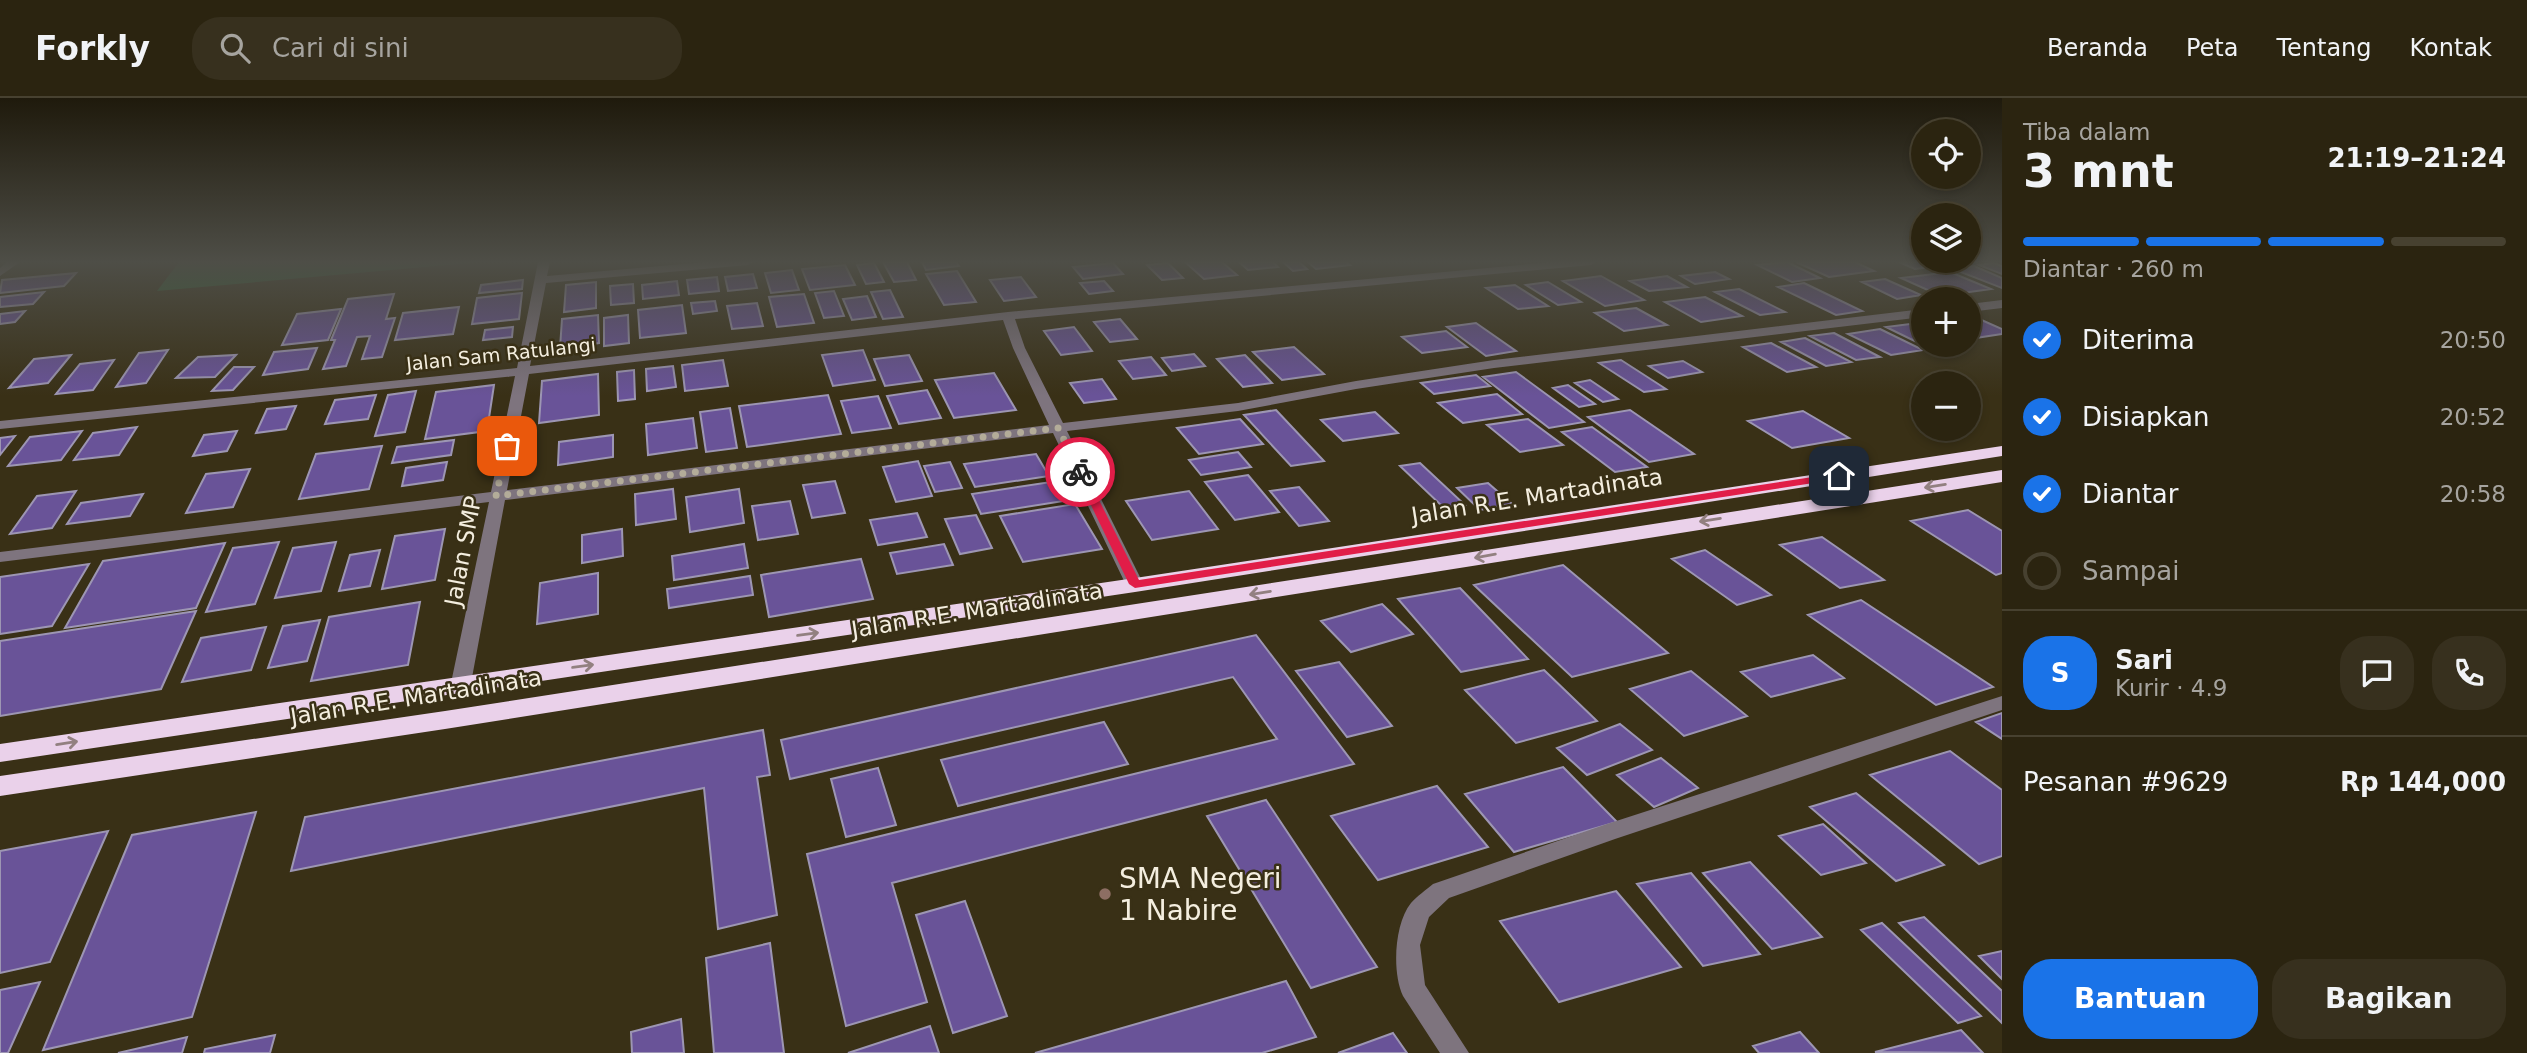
<!DOCTYPE html>
<html lang="id">
<head>
<meta charset="utf-8">
<style>
	body { margin:0; font-family:"DejaVu Sans",sans-serif; background:#37301e; color:#f1f3f6; height:100vh; display:flex; flex-direction:column; font-size:26px; white-space:nowrap }
	* { box-sizing:border-box; margin:0 }
	p { font-size:23px; color:#a6a49f }
	.icon { flex:none; width:38px; height:38px; fill:none; stroke:currentColor; stroke-width:2; stroke-linecap:round; stroke-linejoin:round }
	.map { position:relative; flex:1; overflow:hidden }
	.details { display:flex; flex-direction:column; background:#2b2410; width:525px }
	.details>* { flex:none }
	.tools { position:absolute; left:1911px; top:21px; display:grid; gap:14px }
	.tools a { display:grid; place-items:center; width:70px; height:70px; border-radius:50%; background:#2b2410; box-shadow:0 4px 10px #0003,0 0 0 2px #474130; font-size:35px }
	.pin { position:absolute; display:grid; place-items:center; width:60px; height:60px; color:#fff; margin:-30px; border-radius:14px; box-shadow:0 4px 10px #0006 }
	.courier { position:absolute; display:grid; place-items:center; width:70px; height:70px; margin:-35px; border:5px solid #e11d48; border-radius:50%; background:#fff; color:#222; box-shadow:0 2px 9px #0007 }
	.head em { font-style:normal; font-weight:800 }
	.head div { display:flex; flex-direction:column-reverse }
	.head { display:flex; align-items:center; justify-content:space-between; height:119px; padding:0 21px }
	h1 { font-size:46px; font-weight:800; line-height:52px }
	.bar { display:grid; grid-template-columns:repeat(4,1fr); gap:10px 7px; align-content:center; height:84px; padding:0 21px }
	.bar i { height:9px; border-radius:5px; background:#474130 }
	.bar .on { background:#1a73e8 }
	.bar p { grid-column:span 4 }
	.line { display:flex; align-items:center; gap:18px; padding:0 21px; border-top:2px solid #474130 }
	.line div { flex:1 }
	.round { display:grid; place-items:center; flex:none; width:74px; height:74px; border-radius:28px; background:#37301e }
	ol { padding:0 21px; list-style:none }
	li { display:flex; align-items:center; gap:21px; height:77px }
	li p { margin-inline-start:auto }
	li .icon { padding:7px; border-radius:50%; background:#1a73e8; color:#fff; stroke-width:4 }
	li:last-child { color:#a6a49f }
	li i { width:38px; height:38px; border:4px solid #474130; border-radius:50% }
	.cta { display:flex; gap:14px; margin-top:auto; padding:14px 21px }
	.cta a { flex:1; height:80px; border-radius:28px; background:#1a73e8; color:#fff; font-size:28px; font-weight:800; line-height:80px; text-align:center }
	.cta a+a { background:#37301e; color:#f1f3f6 }
	header { display:flex; align-items:center; gap:42px; box-sizing:border-box; height:98px; padding:0 35px; background:#2b2410; border-bottom:2px solid #474130 }
	header strong { font-size:33px }
	nav { display:flex; gap:38px; margin-inline-start:auto; font-size:24px }
	.search { width:490px; height:63px; background:#37301e; display:flex; align-items:center; gap:18px; box-sizing:border-box; padding:0 24px; border-radius:28px; color:#a6a49f; font-size:26px }
	main { display:flex; flex:1; min-height:0 }
	.map>svg:first-child { display:block }
</style>
</head>
<body>
<header>
<strong>Forkly</strong>
<div class="search"><svg class="icon" aria-label="search" viewBox="0 0 24 24"><circle cx="10" cy="10" r="6"/><path d="M15 15l6 6"/></svg>Cari di sini</div>
<nav><a>Beranda</a><a>Peta</a><a>Tentang</a><a>Kontak</a></nav>
</header>
<main>
<div class="map">
<svg width="2002" height="955" viewBox="0 0 2002 955">
	<rect width="100%" height="100%" fill="#393016"/>
	<path fill="#306234" d="M179 164H481L157 193Z"/>
	<path fill="#695398" stroke="#9d96b3" stroke-width="2" d="M883 164H907L916 182 894 184Z
		M922 164H956L959 168 926 172Z
		M1185 164H1222L1237 177 1204 181Z
		M1239 164H1273L1278 169 1248 172Z
		M1283 164H1299L1307 171 1293 173Z
		M1308 164H1346L1350 167 1316 171Z
		M1787 164 1820 180 1792 184 1757 167Z
		M1796 164H1855L1874 173 1829 179Z
		M1899 164H1939L1946 167 1915 171Z
		M874 165 884 184 866 186 857 167Z
		M1113 165 1123 176 1083 181 1073 169Z
		M1168 165 1183 180 1162 182 1147 167Z
		M1994 165 2002 168V176L1979 167Z
		M845 167 855 187 810 192 802 171Z
		M1974 168 2002 180V190L1953 171Z
		M792 172 799 192 771 195 765 175Z
		M957 173 976 204 944 207 926 176Z
		M1715 174 1729 181 1695 186 1681 178Z
		M1950 174 1991 191 1941 198 1901 180Z
		M76 175 64 188 0 195 2 182Z
		M753 176 757 190 728 193 725 179Z
		M1601 178 1644 202 1605 208 1563 183Z
		M1667 178 1687 189 1649 193 1630 183Z
		M717 179 719 193 689 196 687 182Z
		M1021 179 1036 199 1004 203 990 182Z
		M1885 181 1921 197 1897 201 1862 184Z
		M523 182 522 191 479 195 481 187Z
		M677 183 679 197 643 201 642 187Z
		M1104 183 1113 193 1089 196 1080 185Z
		M596 184V210L564 214 566 187Z
		M1548 184 1581 204 1558 207 1526 187Z
		M1804 185 1862 213 1836 217 1778 189Z
		M633 186 634 205 611 207 610 188Z
		M1515 187 1548 208 1518 211 1486 190Z
		M1739 191 1785 214 1760 217 1715 194Z
		M890 192 903 219 883 221 871 194Z
		M834 193 844 218 824 220 815 195Z
		M44 194 33 206 0 209V199Z
		M522 195 519 221 472 226 477 200Z
		M394 196 386 221 395 220 382 259 362 261 370 238 357 239 346 268 323 271 335 242H331L348 201Z
		M804 196 814 225 777 229 769 199Z
		M867 198 876 219 852 222 843 201Z
		M1705 199 1742 218 1701 224 1665 204Z
		M715 203 717 213 693 216 691 205Z
		M757 205 763 228 732 231 727 208Z
		M682 207 686 235 640 240 638 212Z
		M459 209 453 236 395 242 403 215Z
		M1636 210 1667 227 1624 233 1595 215Z
		M341 211 328 242 282 247 297 216Z
		M25 213 15 224 0 226V216Z
		M598 217 599 245 560 250 562 221Z
		M628 217 629 245 604 248V220Z
		M1977 220 2002 231V236L1969 241V221Z
		M1120 221 1137 241 1110 244 1094 224Z
		M1476 225 1516 253 1486 258 1447 229Z
		M1918 225 1923 227V247L1969 249 1937 254 1886 229Z
		M513 229 512 239 483 242 485 232Z
		M1074 229 1092 253 1061 257 1044 233Z
		M1880 231 1923 252 1891 257 1848 236Z
		M1446 233 1467 249 1422 255 1402 239Z
		M1834 235 1880 259 1856 262 1810 238Z
		M1805 240 1851 264 1826 268 1781 244Z
		M1771 245 1816 269 1787 274 1743 249Z
		M1294 249 1324 276 1282 282 1253 254Z
		M317 250 308 271 263 277 274 254Z
		M168 252 146 285 116 289 139 255Z
		M863 252 875 282 833 288 822 257Z
		M1194 256 1205 268 1172 273 1162 260Z
		M71 257 48 285 9 290 34 261Z
		M236 257 215 279 176 280 198 259Z
		M909 257 922 283 885 288 874 261Z
		M1245 257 1272 285 1243 289 1217 261Z
		M1151 259 1166 277 1133 281 1119 263Z
		M114 262 93 292 56 296 80 266Z
		M723 262 728 288 685 293 682 267Z
		M1621 262 1666 291 1644 294 1599 265Z
		M1683 263 1702 274 1668 280 1649 268Z
		M673 268 676 289 647 293 646 271Z
		M234 269H254L233 292 212 293Z
		M634 272 635 301 618 303 617 274Z
		M1516 274 1584 324 1549 330 1483 279Z
		M994 275 1016 312 954 320 935 282Z
		M598 276 599 317 539 325 542 283Z
		M1476 277 1490 288 1434 296 1421 285Z
		M1102 281 1116 301 1084 305 1070 285Z
		M1590 282 1618 301 1603 304 1575 285Z
		M494 287 487 333 425 341 436 294Z
		M1568 287 1595 306 1579 309 1553 290Z
		M927 292 941 320 899 326 887 298Z
		M416 293 405 334 375 338 388 297Z
		M1497 296 1522 316 1463 325 1438 305Z
		M376 297 368 321 325 326 335 302Z
		M828 297 841 336 747 349 739 308Z
		M878 298 891 330 852 335 841 303Z
		M296 308 286 331 256 335 267 311Z
		M730 310 737 350 706 354 700 314Z
		M1276 312 1324 363 1291 368 1244 317Z
		M1630 312 1694 356 1649 364 1588 319Z
		M1803 313 1849 340 1792 350 1748 323Z
		M1375 314 1398 335 1343 343 1321 322Z
		M693 320 697 350 648 357 646 326Z
		M1240 321 1263 346 1199 356 1177 330Z
		M1528 321 1563 347 1520 354 1487 327Z
		M137 329 119 357 74 362 93 335Z
		M1592 329 1647 369 1615 374 1562 334Z
		M82 333 61 362 8 368 30 339Z
		M237 333 227 353 193 358 204 337Z
		M613 337V359L558 367 559 344Z
		M15 338 0 357V340Z
		M454 342 451 357 392 365 397 349Z
		M382 348 369 391 299 401 316 356Z
		M1238 354 1251 369 1201 377 1189 362Z
		M1036 356 1049 378 975 389 964 366Z
		M918 363 932 398 896 404 883 369Z
		M447 364 443 382 402 388 406 370Z
		M950 364 962 390 935 394 924 368Z
		M1420 365 1465 407 1444 410 1400 368Z
		M250 371 233 409 186 415 206 376Z
		M1248 377 1279 414 1235 422 1205 384Z
		M1064 382 1076 401 981 416 972 396Z
		M835 383 845 415 812 420 803 387Z
		M1488 385 1512 406 1480 412 1457 390Z
		M1299 389 1329 423 1299 428 1270 393Z
		M673 391 676 421 636 427 635 396Z
		M739 391 744 425 690 434 686 399Z
		M76 393 52 430 10 436 37 398Z
		M1189 393 1218 431 1152 442 1126 403Z
		M143 396 130 418 67 426 81 405Z
		M790 403 798 436 758 442 752 408Z
		M1075 406 1102 451 1023 464 1000 418Z
		M1968 412 2002 433V475L1996 477 1911 423Z
		M917 415 927 439 878 447 870 422Z
		M976 417 992 450 960 456 945 421Z
		M445 431 435 482 382 491 395 438Z
		M622 431 623 458 582 465V437Z
		M1822 439 1884 482 1840 490 1780 447Z
		M279 444 255 506 206 514 233 450Z
		M336 444 321 493 275 500 293 450Z
		M225 445 196 510 65 530 103 463Z
		M744 446 748 470 674 482 672 458Z
		M944 446 953 467 897 476 890 455Z
		M380 452 370 488 339 493 350 457Z
		M1705 452 1771 497 1737 507 1672 461Z
		M861 461 873 501 769 519 761 477Z
		M89 466 52 528 0 536V479Z
		M1563 467 1668 555 1572 579 1474 487Z
		M598 475V516L537 526 540 485Z
		M750 478 753 497 669 510 667 491Z
		M1460 490 1528 561 1461 574 1398 501Z
		M1861 502 1993 589 1936 607 1808 517Z
		M420 504 408 567 311 583 329 519Z
		M1382 506 1413 536 1351 554 1321 523Z
		M196 513 161 591 0 618V543Z
		M320 522 307 563 268 570 283 528Z
		M266 529 251 572 182 584 201 540Z
		M1256 537 1354 666 892 785 927 904 846 928 807 756 1277 641 1233 579 790 681 781 642Z
		M1813 557 1844 580 1771 599 1741 574Z
		M1339 564 1392 628 1347 639 1296 573Z
		M1544 572 1597 623 1516 645 1465 592Z
		M1691 573 1747 618 1684 638 1630 591Z
		M2002 615V641L1976 624Z
		M1104 624 1128 666 958 708 941 662Z
		M1620 626 1652 652 1587 677 1557 650Z
		M763 632 770 677 757 679 777 817 718 831 704 690 291 773 305 719Z
		M1950 653 2002 692V758L1979 766 1870 677Z
		M1661 660 1698 690 1654 709 1617 677Z
		M1563 669 1617 724 1514 754 1465 696Z
		M878 670 896 727 846 739 831 681Z
		M1437 688 1488 749 1378 782 1331 718Z
		M1856 695 1944 767 1896 783 1810 709Z
		M1266 702 1377 869 1311 890 1207 718Z
		M256 714 192 919 43 952 132 737Z
		M1823 726 1866 765 1821 777 1779 738Z
		M108 733 50 864 0 875V753Z
		M1750 764 1822 839 1772 851 1703 775Z
		M1691 775 1760 856 1703 868 1637 786Z
		M1616 793 1681 869 1559 904 1500 823Z
		M965 803 1007 918 953 935 916 817Z
		M1924 819 2002 893V925L1899 825Z
		M1882 825 1981 918 1958 925 1861 832Z
		M770 845 784 955H714L706 860Z
		M2002 853V881L1979 858Z
		M1286 883 1316 939 1262 955H1035Z
		M40 884 8 955H0V892Z
		M681 921 684 955H632L631 934Z
		M930 928 939 955H848Z
		M1961 932 1983 955 1875 954Z
		M1800 934 1819 955H1759L1753 948Z
		M1393 935 1407 955H1338Z
		M275 937 270 955H204L205 951Z
		M187 939 182 955H118Z"/>
	<g fill="none" stroke-linecap="round" stroke-linejoin="round">
		<path fill="#7e747e" fill-rule="evenodd" d="M7 164H20L0 178V170Z
			M538 164H550L547 178 706 164H753L748 167 546 185 530 268 1008 214 1552 164H1596L1591 167 1015 221 1025 250 1063 325 1238 305 1356 283 1494 262 1923 211V219L1494 270 1356 291 1238 313 1067 333 1144 487 1135 493 1126 487 1053 335 505 402 471 585 468 590H454L451 585 489 404 0 464V454L491 394 515 278 0 331V323L517 270ZM1003 222 1013 250 1049 327 507 392 529 276Z
			M2002 202V210L1969 214V206Z
			M2002 598V612L1615 741 1449 800 1429 819 1420 847 1425 887 1469 955H1440L1403 898C1392 875 1394 826 1411 805 1417 798 1426 792 1433 786L1607 726Z"/>
		<path fill="#ead1ea" fill-rule="evenodd" d="M2002 348V358L1135 494 0 664V646L1135 480Z
			M2002 372V384L445 631 0 698V678L445 613Z"/>
	</g>
	<defs><path id="oneway-shaft" d="M-6 0H5M1.5-3L5.5 0L1.5 3" fill="none" stroke-width="1.6" stroke-linecap="round" stroke-linejoin="round" transform="scale(1.75)"/></defs>
	<g stroke="#928080">
		<use href="#oneway-shaft" transform="translate(1935 388) rotate(171)"/>
		<use href="#oneway-shaft" transform="translate(1710 422) rotate(171)"/>
		<use href="#oneway-shaft" transform="translate(1485 458) rotate(170)"/>
		<use href="#oneway-shaft" transform="translate(1260 495) rotate(171)"/>
		<use href="#oneway-shaft" transform="translate(808 536) rotate(-8)"/>
		<use href="#oneway-shaft" transform="translate(583 568) rotate(-8)"/>
		<use href="#oneway-shaft" transform="translate(67 645) rotate(-9)"/>
	</g>
	<linearGradient id="sky" x2="0" y2="1"><stop stop-color="#1f1a0c"/><stop offset="0.55" stop-color="#4e4e47"/><stop offset="1" stop-color="#4e4e47" stop-opacity="0"/></linearGradient>
	<rect width="2002" height="298" fill="url(#sky)"/>
	<path fill="#e11d48" d="M1076 372 1085 374 1139 482 1839 375 1844 378 1839 381 1135 490 1129 486 1075 374Z"/>
	<g fill="none" stroke-linecap="round" stroke-linejoin="round">
		<path stroke="#b3ac99" stroke-width="7" stroke-dasharray="0 12.6" d="M507 348 496 398 1058 330 1080 374"/>
	</g>
	<circle fill="#8d6e63" stroke="#393016" stroke-width="2.5" cx="1105" cy="796" r="7"/>
	<g text-anchor="middle" stroke-width="5" stroke-linejoin="round" paint-order="stroke">
		<g font-size="19" fill="#f4eedf" stroke="#393016">
			<text transform="translate(501 256) rotate(-6)" y="7">Jalan Sam Ratulangi</text>
		</g>
		<g font-size="23" fill="#f4eedf" stroke="#393016">
			<text transform="translate(1537 398) rotate(-9)" y="8">Jalan R.E. Martadinata</text>
			<text transform="translate(463 453) rotate(-79)" y="8">Jalan SMP</text>
			<text transform="translate(977 512) rotate(-9)" y="8">Jalan R.E. Martadinata</text>
			<text transform="translate(416 599) rotate(-9)" y="8">Jalan R.E. Martadinata</text>
		</g>
		<g font-size="28" fill="#f4eedf" stroke="#393016" text-anchor="start">
			<text x="1119" y="790">SMA Negeri<tspan x="1119" dy="32">1 Nabire</tspan></text>
		</g>
	</g>
</svg>
<div class="tools">
<a><svg class="icon" aria-label="locate" viewBox="0 0 24 24"><circle cx="12" cy="12" r="6"/><path d="M12 2v4M12 18v4M2 12h4M18 12h4"/></svg></a>
<a><svg class="icon" aria-label="layers" viewBox="0 0 24 24"><path d="M12 4l9 5-9 5-9-5zM3 14l9 5 9-5"/></svg></a>
<a>+</a>
<a>−</a>
</div>
<div class="pin" style="left:507px;top:348px;background:#ea580c"><svg class="icon" aria-label="bag" viewBox="0 0 24 24"><path d="M5 8h14l-1 12H6zM9 8a3 3 0 0 1 6 0"/></svg></div>
<div class="pin" style="left:1839px;top:378px;background:#1f2937"><svg class="icon" aria-label="home" viewBox="0 0 24 24"><path d="M3 11l9-7 9 7M6 9v11h12V9"/></svg></div>
<div class="courier" style="left:1080px;top:374px"><svg class="icon" aria-label="bike" viewBox="0 0 24 24"><circle cx="6" cy="16" r="4"/><circle cx="18" cy="16" r="4"/><path d="M6 16l4-8h5l3 8M10 8l3 8H6M13 5h3"/></svg></div>
</div>
<section class="details">
<div class="head"><div><h1>3 mnt</h1><p>Tiba dalam</p></div><em>21:19–21:24</em></div>
<div class="bar"><i class="on"></i><i class="on"></i><i class="on"></i><i></i><p>Diantar · 260 m</p></div>
<ol>
<li><svg class="icon" aria-label="check" viewBox="0 0 24 24"><path d="M5 12l5 5 9-10"/></svg>Diterima<p>20:50</p></li>
<li><svg class="icon" aria-label="check" viewBox="0 0 24 24"><path d="M5 12l5 5 9-10"/></svg>Disiapkan<p>20:52</p></li>
<li><svg class="icon" aria-label="check" viewBox="0 0 24 24"><path d="M5 12l5 5 9-10"/></svg>Diantar<p>20:58</p></li>
<li><i></i>Sampai</li>
</ol>
<div class="line" style="height:126px"><b class="round" style="background:#1a73e8;color:#fff">S</b><div><b>Sari</b><p>Kurir · 4.9</p></div><a class="round"><svg class="icon" aria-label="chat" viewBox="0 0 24 24"><path d="M4 5h16v11H9l-5 4z"/></svg></a><a class="round"><svg class="icon" aria-label="phone" viewBox="0 0 24 24"><path d="M5 4h4l2 5-3 2q2 4 5 5l2-3 5 2v4C11 20 4 13 5 4z"/></svg></a></div>
<div class="line" style="height:91px"><div>Pesanan #9629</div><b>Rp 144,000</b></div>
<div class="cta"><a>Bantuan</a><a>Bagikan</a></div>
</section>
</main>
</body>
</html>
